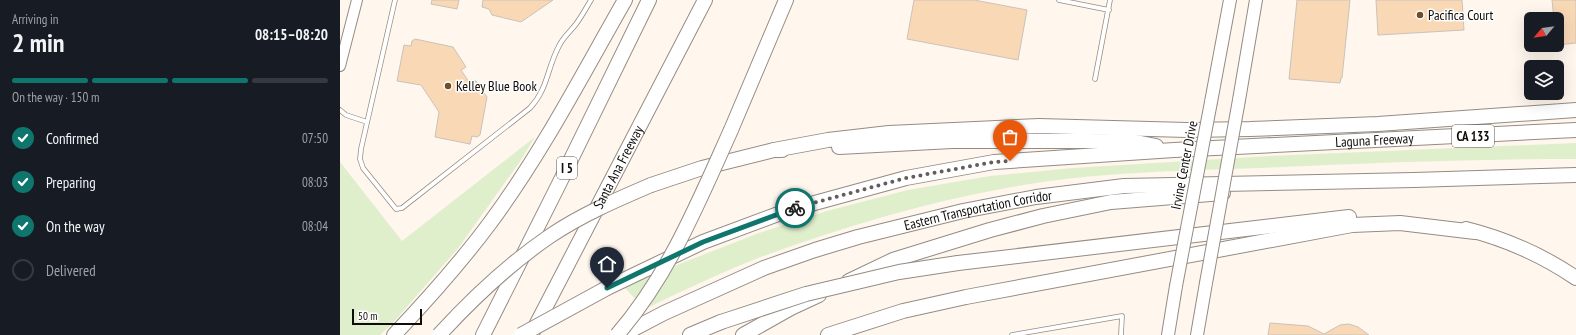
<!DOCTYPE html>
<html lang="en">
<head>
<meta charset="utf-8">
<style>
	body { margin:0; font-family:"PT Sans Narrow",sans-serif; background:#20242c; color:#f1f3f6; height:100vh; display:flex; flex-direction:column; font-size:15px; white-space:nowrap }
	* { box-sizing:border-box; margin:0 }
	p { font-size:13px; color:#9ea1a6 }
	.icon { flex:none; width:22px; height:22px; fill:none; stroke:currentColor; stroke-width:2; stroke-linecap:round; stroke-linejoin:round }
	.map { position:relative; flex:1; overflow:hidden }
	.side { display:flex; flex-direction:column; background:#171b24; width:340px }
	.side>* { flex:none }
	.needle { width:26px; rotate:241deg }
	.fabs { position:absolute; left:1184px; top:12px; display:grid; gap:8px }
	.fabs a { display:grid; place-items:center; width:40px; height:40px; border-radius:6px; background:#171b24; box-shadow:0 4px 16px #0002; font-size:20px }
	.scale { position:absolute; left:12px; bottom:10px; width:70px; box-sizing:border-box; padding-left:4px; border:2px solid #0f0c0a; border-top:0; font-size:11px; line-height:14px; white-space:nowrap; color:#0f0c0a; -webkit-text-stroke:3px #fff; paint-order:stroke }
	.pin { position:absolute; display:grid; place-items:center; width:34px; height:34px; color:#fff; margin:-41px -17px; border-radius:50% 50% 50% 0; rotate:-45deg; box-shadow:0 0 4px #0007 }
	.pin .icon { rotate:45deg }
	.courier { position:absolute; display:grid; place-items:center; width:40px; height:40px; margin:-20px; border:3px solid #0f766e; border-radius:50%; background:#fff; color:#222; box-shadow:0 1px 5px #0007 }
	.head em { font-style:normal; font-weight:700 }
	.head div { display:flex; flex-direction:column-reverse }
	.head { display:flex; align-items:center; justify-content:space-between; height:68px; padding:0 12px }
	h1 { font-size:26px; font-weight:700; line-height:30px }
	.bar { display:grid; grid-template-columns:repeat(4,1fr); gap:6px 4px; align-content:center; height:48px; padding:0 12px }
	.bar i { height:5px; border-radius:3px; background:#363941 }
	.bar .active { background:#0f766e }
	.bar p { grid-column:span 4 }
	ol { padding:0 12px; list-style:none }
	li { display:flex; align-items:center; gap:12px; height:44px }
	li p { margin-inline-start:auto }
	li .icon { padding:4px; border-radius:50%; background:#0f766e; color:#fff; stroke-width:4 }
	li:last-child { color:#9ea1a6 }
	li i { width:22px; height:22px; border:2px solid #363941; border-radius:50% }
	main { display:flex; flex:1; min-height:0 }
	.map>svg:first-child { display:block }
</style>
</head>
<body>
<main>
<section class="side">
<div class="head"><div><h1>2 min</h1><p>Arriving in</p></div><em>08:15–08:20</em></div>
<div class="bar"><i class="active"></i><i class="active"></i><i class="active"></i><i></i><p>On the way · 150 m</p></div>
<ol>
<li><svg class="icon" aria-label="check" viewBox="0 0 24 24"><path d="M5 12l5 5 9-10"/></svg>Confirmed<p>07:50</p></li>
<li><svg class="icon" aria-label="check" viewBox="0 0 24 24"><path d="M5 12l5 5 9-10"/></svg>Preparing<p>08:03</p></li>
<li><svg class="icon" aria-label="check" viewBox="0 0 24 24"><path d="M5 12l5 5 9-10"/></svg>On the way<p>08:04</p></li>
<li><i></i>Delivered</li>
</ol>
</section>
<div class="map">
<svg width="1236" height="335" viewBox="0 0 1236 335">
	<rect width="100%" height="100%" fill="#fff6ed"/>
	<path fill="#dfefcc" d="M195 137 179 163 119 247 52 324 40 335H0V162L62 241Z
		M1236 143V159C1131 159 1025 163 920 168 837 171 754 172 672 187 586 202 500 228 418 258 380 273 342 291 305 309L283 286 419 233 487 211 568 190 650 176 733 168 930 156Z"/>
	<path fill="#f9d8b6" stroke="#cac2b9" d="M92 0H119L117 9 91 4Z
		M143 0H213L181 22 152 15 149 9 142 7Z
		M574 0H634L687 10 678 60 567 39Z
		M957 0H1010L1002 78H1001L1000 83 949 79Z
		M1036 0H1122L1124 30 1038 35Z
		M1212 0H1236V43L1217 45V19H1214Z
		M75 39 113 47 126 67 121 70 129 82 132 80 136 81 147 97 140 135 137 137 132 136 130 144 95 137 99 112 81 85 57 81 64 45 71 46 72 41Z
		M930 323 968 326 984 334 1000 325 1009 324 1018 327 1029 335H928Z"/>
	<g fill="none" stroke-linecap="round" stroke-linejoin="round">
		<defs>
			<path id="service" d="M55 0 21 149 20 159 23 168 56 209 62 208 190 108C208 89 207 68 219 46 223 37 230 32 236 24 242 16 246 8 251 0
				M719 0 769 10
				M755 79 770 0
				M0 110 6 115 27 122
				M672 335 782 316 781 335"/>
			<path id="tertiary" d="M0 66 17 0"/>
			<path id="primary" d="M899 100 916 0
				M871 102 890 0
				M828 335 836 286
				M857 335 866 283"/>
			<g id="motorway">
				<path d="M391 130 446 0"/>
				<path d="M499 147 612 141H749L796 142 816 146"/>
				<path d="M434 150 488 140 549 133 699 126 847 130 910 129 1038 124 1236 110"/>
				<path d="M311 185 362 168 434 150H442"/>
				<path d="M1126 229C1166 239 1202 255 1236 278"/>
				<path d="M618 263 1009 217"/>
				<path d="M509 281 553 260 650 230 703 216 771 202 883 193"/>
				<path id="s1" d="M267 288 363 242 449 210 566 178 654 162 834 150 1236 130"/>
				<path id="s2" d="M192 333 365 0"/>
				<path d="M54 335C88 299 121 262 150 223 202 153 242 75 285 0"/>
				<path d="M143 335 219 184 309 0"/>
				<path id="s3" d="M282 335 324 313 424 268 475 250 518 237 623 211 696 197 784 186 1074 180 1236 175"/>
				<path d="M350 335 381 322"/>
				<path d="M403 335 451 308 479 295"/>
				<path d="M488 335 563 311 626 297 1012 225 1060 223 1135 232"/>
			</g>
		</defs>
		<use href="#service" stroke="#948c84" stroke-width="5.5"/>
		<use href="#tertiary" stroke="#948c84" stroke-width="12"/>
		<use href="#primary" stroke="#948c84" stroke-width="14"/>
		<use href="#motorway" stroke="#948c84" stroke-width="16"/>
		<use href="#service" stroke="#fff" stroke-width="4"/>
		<use href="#tertiary" stroke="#fff" stroke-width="10"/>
		<use href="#primary" stroke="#fff" stroke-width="12"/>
		<use href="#motorway" stroke="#fff" stroke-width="14"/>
		<defs>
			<path id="primary-bridge" d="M866 283 899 100
				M836 286 871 102"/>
			<path id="motorway-bridge" d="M381 322 466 294 559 272 618 263
				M99 335C132 299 169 264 210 236 241 215 276 200 311 185
				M181 335 267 288
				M277 335C329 275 359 201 391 130"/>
		</defs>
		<use href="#primary-bridge" stroke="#948c84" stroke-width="14" stroke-linecap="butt"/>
		<use href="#motorway-bridge" stroke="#948c84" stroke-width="16" stroke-linecap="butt"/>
		<use href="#primary-bridge" stroke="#fff" stroke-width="12"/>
		<use href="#motorway-bridge" stroke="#fff" stroke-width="14"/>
	</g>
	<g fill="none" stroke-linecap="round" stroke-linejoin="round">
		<path stroke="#635e59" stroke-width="4" stroke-dasharray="0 7.2" d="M455 208 566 178 654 162 670 161"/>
		<path stroke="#0f766e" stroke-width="5" d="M267 288 363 242 455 208"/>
	</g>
	<g fill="#704e26" stroke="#fff" stroke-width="1.5">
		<circle cx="1080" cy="15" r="4"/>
		<circle cx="108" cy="86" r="4"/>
	</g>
	<g text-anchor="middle" stroke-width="3" stroke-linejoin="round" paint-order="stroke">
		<g fill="#fff" stroke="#575554" stroke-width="1">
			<rect x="1112" y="125" width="42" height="22" rx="3"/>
			<rect x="217" y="157" width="20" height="22" rx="3"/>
		</g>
		<g font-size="13" font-weight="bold" fill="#0f0c0a">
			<text x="1133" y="141">CA 133</text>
			<text x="227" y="173">I 5</text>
		</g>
		<g font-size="14" fill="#0f0c0a" stroke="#fff" text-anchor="start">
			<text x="1088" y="20">Pacifica Court</text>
			<text x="116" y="91">Kelley Blue Book</text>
		</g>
		<g font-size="14" fill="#0f0c0a" stroke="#fff">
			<text dy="5" stroke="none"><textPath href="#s1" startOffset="790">Laguna Freeway</textPath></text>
			<text transform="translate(844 165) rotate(-79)" y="5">Irvine Center Drive</text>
			<text dy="5" stroke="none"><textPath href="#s2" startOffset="187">Santa Ana Freeway</textPath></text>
			<text dy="5" stroke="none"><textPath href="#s3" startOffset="379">Eastern Transportation Corridor</textPath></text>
		</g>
	</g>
</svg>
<div class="fabs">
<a><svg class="needle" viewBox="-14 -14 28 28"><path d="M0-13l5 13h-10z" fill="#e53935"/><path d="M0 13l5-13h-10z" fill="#9ea1a6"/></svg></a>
<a><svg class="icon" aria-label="layers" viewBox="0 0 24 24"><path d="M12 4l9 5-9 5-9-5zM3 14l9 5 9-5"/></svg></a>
</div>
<div class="scale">50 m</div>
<div class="pin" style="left:670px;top:161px;background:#ea580c"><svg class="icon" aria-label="bag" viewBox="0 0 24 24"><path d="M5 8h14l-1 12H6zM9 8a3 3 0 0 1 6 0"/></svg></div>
<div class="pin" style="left:267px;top:288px;background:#1f2937"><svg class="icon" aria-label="home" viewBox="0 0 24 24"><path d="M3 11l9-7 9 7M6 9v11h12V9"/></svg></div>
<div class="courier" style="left:455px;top:208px"><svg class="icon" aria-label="bike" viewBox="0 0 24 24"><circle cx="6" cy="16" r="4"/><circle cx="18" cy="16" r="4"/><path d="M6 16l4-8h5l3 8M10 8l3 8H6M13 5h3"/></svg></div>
</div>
</main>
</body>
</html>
